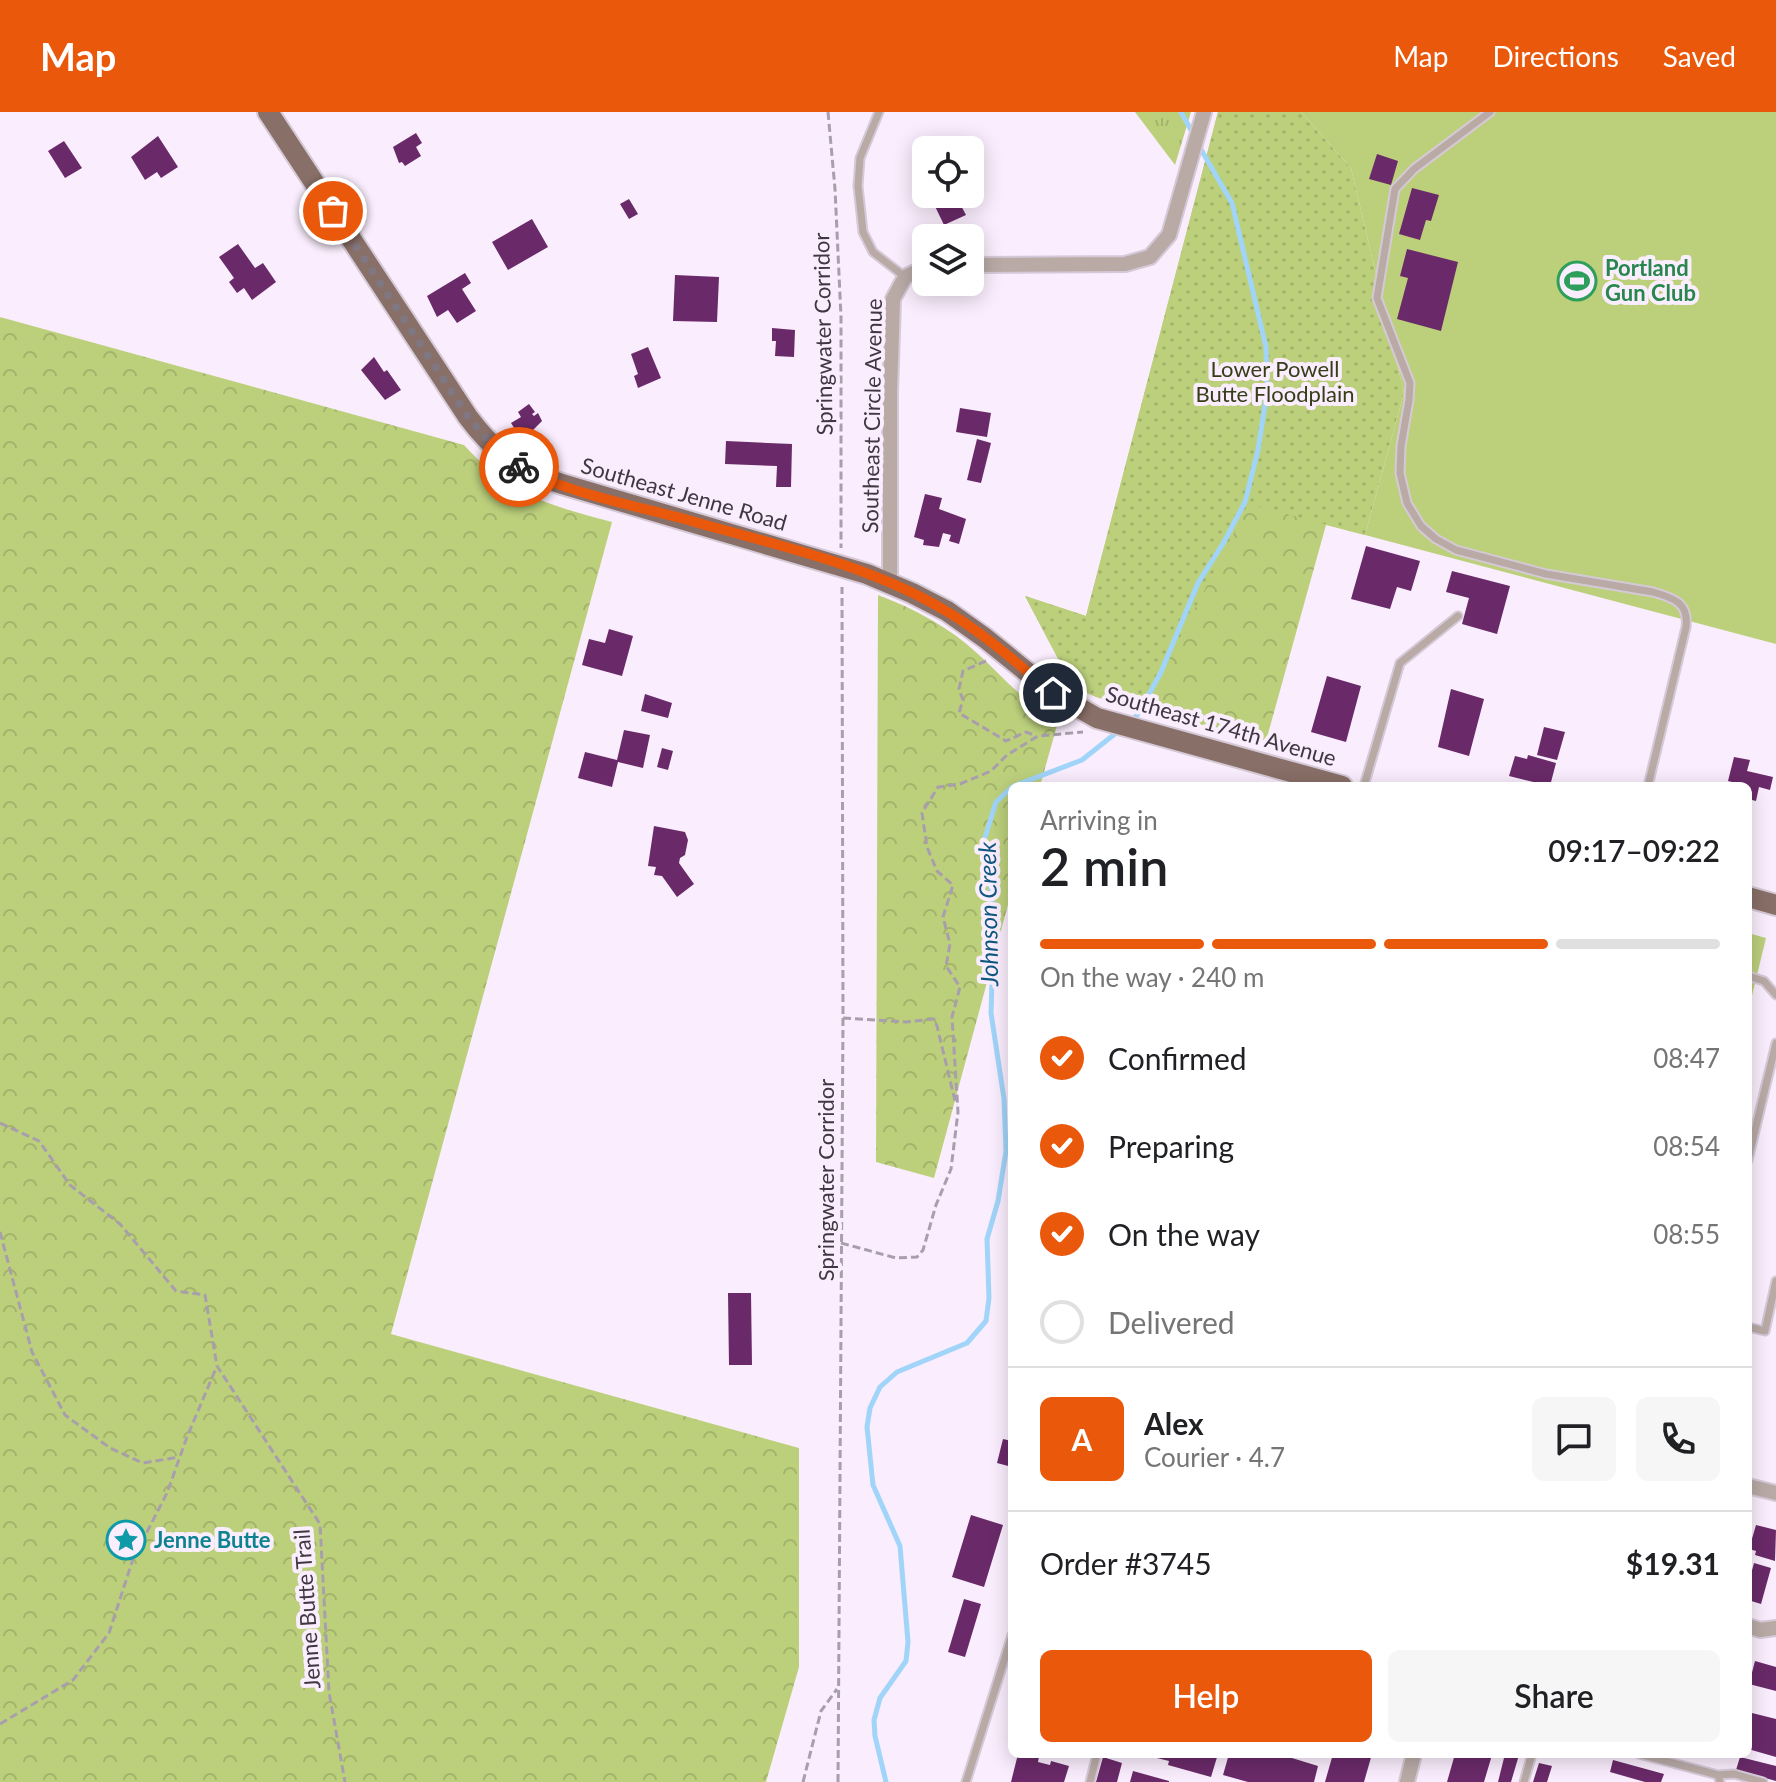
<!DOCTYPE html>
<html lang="en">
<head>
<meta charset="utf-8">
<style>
	body { margin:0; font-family:Lato,sans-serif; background:#f6f6f6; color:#202124; height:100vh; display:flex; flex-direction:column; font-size:30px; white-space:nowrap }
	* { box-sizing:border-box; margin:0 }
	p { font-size:26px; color:#757577 }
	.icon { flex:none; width:44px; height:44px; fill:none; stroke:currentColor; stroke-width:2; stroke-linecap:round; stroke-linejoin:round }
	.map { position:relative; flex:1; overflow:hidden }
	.panel { position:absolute; left:1008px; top:670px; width:744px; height:976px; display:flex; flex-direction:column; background:#fff; border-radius:12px; box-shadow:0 4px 20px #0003 }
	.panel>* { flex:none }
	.buttons { position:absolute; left:912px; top:24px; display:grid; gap:16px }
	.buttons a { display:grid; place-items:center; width:72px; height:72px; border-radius:12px; background:#fff; box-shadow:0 4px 20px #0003; font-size:40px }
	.pin { position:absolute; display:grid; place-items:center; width:68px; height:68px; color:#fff; margin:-34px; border:4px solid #fff; border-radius:50%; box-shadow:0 2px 8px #0007 }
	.courier { position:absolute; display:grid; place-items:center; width:80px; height:80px; margin:-40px; border:6px solid #ea580c; border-radius:50%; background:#fff; color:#222; box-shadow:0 2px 10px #0007 }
	.summary em { font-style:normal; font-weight:600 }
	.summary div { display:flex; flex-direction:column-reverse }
	.summary { display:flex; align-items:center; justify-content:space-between; height:136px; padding:0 32px }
	h1 { font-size:52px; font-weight:600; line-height:60px }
	.bar { display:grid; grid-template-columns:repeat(4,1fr); gap:12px 8px; align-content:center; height:96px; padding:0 32px }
	.bar i { height:10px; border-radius:6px; background:#e0e0e0 }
	.bar .on { background:#ea580c }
	.bar p { grid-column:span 4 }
	.line { display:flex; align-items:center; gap:20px; padding:0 32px; border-top:2px solid #e0e0e0 }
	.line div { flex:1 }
	.round { display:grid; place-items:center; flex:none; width:84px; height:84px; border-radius:12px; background:#f6f6f6 }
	ol { padding:0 32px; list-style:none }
	li { display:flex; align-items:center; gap:24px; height:88px }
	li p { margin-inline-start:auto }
	li .icon { padding:8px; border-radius:50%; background:#ea580c; color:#fff; stroke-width:4 }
	li:last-child { color:#757577 }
	li i { width:44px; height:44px; border:4px solid #e0e0e0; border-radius:50% }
	.cta { display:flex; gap:16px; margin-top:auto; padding:16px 32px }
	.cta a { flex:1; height:92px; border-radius:12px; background:#ea580c; color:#fff; font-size:32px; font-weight:600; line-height:92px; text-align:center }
	.cta a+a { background:#f6f6f6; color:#202124 }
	header { display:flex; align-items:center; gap:48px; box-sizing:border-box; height:112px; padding:0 40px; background:#ea580c; color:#fff }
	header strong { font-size:38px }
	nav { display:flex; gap:44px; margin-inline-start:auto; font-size:28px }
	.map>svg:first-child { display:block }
</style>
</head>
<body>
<header>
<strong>Map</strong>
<nav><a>Map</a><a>Directions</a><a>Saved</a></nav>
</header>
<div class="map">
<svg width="1776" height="1670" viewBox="0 0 1776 1670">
	<defs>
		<pattern id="grass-tufts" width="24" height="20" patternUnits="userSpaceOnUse" patternTransform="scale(2)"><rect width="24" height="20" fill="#bcd07c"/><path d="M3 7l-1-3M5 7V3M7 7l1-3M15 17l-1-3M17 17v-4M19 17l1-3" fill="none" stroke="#a3b36c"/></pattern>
		<pattern id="forest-crowns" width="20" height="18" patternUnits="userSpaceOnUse" patternTransform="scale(2)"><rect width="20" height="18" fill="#bcd07c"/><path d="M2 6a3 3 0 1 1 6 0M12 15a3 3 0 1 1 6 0" fill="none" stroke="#a3b36c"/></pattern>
		<pattern id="park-dots" width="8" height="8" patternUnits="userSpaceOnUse" patternTransform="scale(2)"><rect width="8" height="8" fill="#bcd07c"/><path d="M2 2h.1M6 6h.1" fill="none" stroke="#a3b36c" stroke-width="1.8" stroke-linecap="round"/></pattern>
	</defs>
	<rect width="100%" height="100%" fill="#faedfd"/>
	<path fill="url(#grass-tufts)" d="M1135 0H1191L1175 53Z"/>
	<path fill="url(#forest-crowns)" d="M1218 0 1365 423 1326 413 1266 629 1107 589 1073 575 1025 484 1086 504Z
		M0 205 464 333C510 384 549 393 612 410L391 1222 799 1336V1555L766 1670H0Z
		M878 483C915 497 949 515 978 542 1004 566 1026 592 1058 610L1040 674H1012V778L934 1066 876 1050Z"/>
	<path fill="url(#park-dots)" d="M1218 0H1301L1351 56 1404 281 1365 423 1249 392 1142 599 1096 585 1073 575 1025 484 1086 504Z"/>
	<path fill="#bcd07c" d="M1301 0H1776V532L1365 423 1404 281 1351 56Z
		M1748 821 1766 826 1748 900Z"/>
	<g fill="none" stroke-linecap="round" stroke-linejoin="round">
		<path stroke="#a0d4f8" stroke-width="5" d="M1181 0 1195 25
			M1129 611 1139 601 1161 560 1198 471 1224 430 1245 390 1258 338 1267 280 1266 235 1232 91 1199 34
			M1014 674 1082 648 1121 617
			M886 1670 875 1624 874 1608 880 1586 906 1549 908 1530 900 1434 873 1373 867 1315 870 1296 880 1275 897 1260 967 1231 986 1209 989 1186 987 1127 998 1089 1006 1039 1004 987 991 901 993 837 992 782 982 735 996 690 1012 675"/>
	</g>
	<path fill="#6a2a69" d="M416 21 422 31 416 35 421 44 405 54 402 50 399 51 393 35Z
		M158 24 178 55 161 66 157 60 145 68 131 45Z
		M64 29 82 56 65 66 48 39Z
		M1377 42 1398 49 1391 73 1369 67Z
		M926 67V82H955L966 103 944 113 932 88 927 91 918 71Z
		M1412 76 1439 83 1431 109 1426 108 1420 128 1399 122Z
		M629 87 638 102 629 107 620 92Z
		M532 107 548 135 508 158 492 130Z
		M238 132 255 156 263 151 276 170 252 188 244 176 237 181 229 170 234 166 219 145Z
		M1407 137 1458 150 1441 219 1397 207 1408 166 1400 164Z
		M465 161 471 171 462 177 476 199 457 211 448 198 437 205 427 184Z
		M675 163 719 165 717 210 673 209Z
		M772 216 795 218 794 245 775 244 776 229H772Z
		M648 235 661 266 638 276 634 264 638 262 631 242Z
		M374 245 384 260 387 258 401 278 385 288 361 258Z
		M529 292 535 300 532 302 534 304 538 301 542 309 533 318 538 326 525 333 511 311 521 305 518 300Z
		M960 296 991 301 987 325 956 320Z
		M977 327 991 331 981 371 967 368Z
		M726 329 792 332 791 375H776L777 354 725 352Z
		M925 382 942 386 939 397 966 407 959 432 949 429 951 423 943 421 939 435 923 433 924 428 914 425Z
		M1366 434 1420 449 1411 479 1397 475 1390 497 1351 487Z
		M1452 459 1510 474 1497 522 1462 512 1469 486 1446 480Z
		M609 517 633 524 622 564 582 553 589 527 605 531Z
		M1327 564 1361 574 1346 630 1311 620Z
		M1451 577 1484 587 1469 644 1438 635Z
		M645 582 672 591 668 606 641 599Z
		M1544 615 1565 620 1557 648 1537 643Z
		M624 618 650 623 643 656 618 650 612 675 578 666 585 640 617 648Z
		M662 636 673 639 668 658 657 655Z
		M1528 643 1556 651 1550 674 1509 664 1515 644 1527 647Z
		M1734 645 1750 648 1747 659 1773 665 1770 678 1759 675 1756 689 1748 687V674L1728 669Z
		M654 714 685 720 688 728 685 743 680 746 679 751 694 772 677 785 662 764 654 763 656 755 648 754Z
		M728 1181H751L752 1253H729Z
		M1003 1327 1012 1329V1355L997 1351Z
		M971 1403 1003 1413 984 1475 952 1465Z
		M1756 1413 1776 1418 1775 1449 1755 1443 1756 1439 1749 1437Z
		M1754 1451 1771 1456 1761 1492 1748 1488V1461L1751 1462Z
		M964 1487 981 1492 965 1545 948 1540Z
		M1755 1549 1776 1555V1579L1749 1572Z
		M1748 1600 1776 1607V1645L1748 1637Z
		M1018 1642 1039 1645 1038 1650 1050 1653 1051 1649 1069 1654 1064 1670H1011Z
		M1218 1642 1211 1665 1168 1653 1169 1649 1145 1643Z
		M1229 1642H1279L1318 1654 1314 1670H1248L1223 1663Z
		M1333 1642H1372L1364 1670H1325Z
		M1455 1642 1492 1643 1484 1670H1447Z
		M1505 1642 1519 1643 1511 1670H1498Z
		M1103 1645 1122 1651 1117 1670H1096Z
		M1740 1645 1776 1654V1669L1736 1658Z
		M1613 1648 1664 1662 1661 1670H1645L1610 1660Z
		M1539 1651 1552 1654 1547 1670H1533Z
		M1133 1659 1169 1669V1670H1130Z"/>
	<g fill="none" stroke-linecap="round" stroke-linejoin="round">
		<defs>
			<path id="lane" d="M879 0 860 46 858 74 863 120 873 140 905 165
				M1490 0 1414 57 1395 77 1377 186 1410 271 1409 288 1401 334 1400 361 1407 391 1421 414 1436 427 1456 438 1546 462 1653 480C1674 486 1689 491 1686 515L1648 674
				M1364 674 1400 551 1458 504
				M1748 864 1764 869 1776 883
				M1748 1048 1776 931
				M1748 1215 1765 1219 1776 1169
				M1639 1642 1718 1663 1720 1670
				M1718 1663 1734 1662 1763 1670
				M966 1670 1012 1523
				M1090 1670 1097 1642
				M1524 1670 1532 1642"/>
			<path id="street" d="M970 153 1125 152 1150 145 1169 123 1204 0
				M890 471V280L893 187 905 165 926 155
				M1748 1374 1776 1381
				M1748 1514 1760 1518 1776 1516
				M1407 1670 1414 1642"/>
			<path id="primary" d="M268 0 468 305C495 341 518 358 562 372L867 462 912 481 947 499 985 526 1053 581 1097 606 1342 674
				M1748 785 1776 793"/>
		</defs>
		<use href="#lane" stroke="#d5c9d7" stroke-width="11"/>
		<use href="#street" stroke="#d5c9d7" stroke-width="18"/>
		<use href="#primary" stroke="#d5c9d7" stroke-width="24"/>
		<path stroke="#a99eac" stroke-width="3" stroke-dasharray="8 4" stroke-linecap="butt" d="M828 0 835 77 841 205V436
			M986 549 963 559 959 577 963 588 959 601 1006 629 1026 620 1036 624
			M843 906 906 910 934 907 937 914 956 993
			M0 1011 39 1029 70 1073 120 1112 176 1179 205 1183 217 1254 320 1412 329 1580 345 1670
			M0 1120 32 1240 65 1303 110 1336 143 1351 179 1345
			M841 1131 896 1146 917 1145 923 1138 936 1093 951 1057 958 1000 952 905 960 875 946 854 950 832 943 805 953 773 937 759 927 735 922 701 938 675 960 672 991 659 1007 643 1038 624 1083 620
			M0 1612 73 1568 109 1521 133 1447 167 1381 187 1325 217 1254
			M803 1670 821 1599 837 1577
			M838 1670 843 906 842 475"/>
		<use href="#lane" stroke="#b9aaa6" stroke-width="7"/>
		<use href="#street" stroke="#b9aaa6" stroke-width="14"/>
		<use href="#primary" stroke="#886f67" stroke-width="20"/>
	</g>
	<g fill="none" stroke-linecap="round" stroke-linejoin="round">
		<path stroke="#807783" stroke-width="8" stroke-dasharray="0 14.4" d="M333 99 468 305 497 339 519 355"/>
		<path stroke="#ea580c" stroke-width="10" d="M519 355C564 380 636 394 688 408 775 433 868 452 946 499 985 522 1019 553 1053 581"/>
	</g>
	<defs>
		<symbol id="stadium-ring" viewBox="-11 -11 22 22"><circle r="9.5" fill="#faedfd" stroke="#2e9e5b" stroke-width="1.5"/><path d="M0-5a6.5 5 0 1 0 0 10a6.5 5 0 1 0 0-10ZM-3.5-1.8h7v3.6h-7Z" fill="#2e9e5b"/></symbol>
		<symbol id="sight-ring" viewBox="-11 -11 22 22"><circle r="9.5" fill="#faedfd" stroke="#0f9aa8" stroke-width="1.5"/><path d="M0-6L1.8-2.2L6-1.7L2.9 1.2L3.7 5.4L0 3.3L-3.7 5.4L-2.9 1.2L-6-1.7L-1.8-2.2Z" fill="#0f9aa8"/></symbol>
	</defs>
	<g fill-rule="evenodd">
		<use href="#stadium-ring" x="1555" y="147" width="44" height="44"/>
		<use href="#sight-ring" x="104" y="1406" width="44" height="44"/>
	</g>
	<g text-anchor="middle" stroke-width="8" stroke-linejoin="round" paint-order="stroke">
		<g font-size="22" font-weight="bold" fill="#27864d" stroke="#faedfd" text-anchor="start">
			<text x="1605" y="164">Portland<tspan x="1605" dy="25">Gun Club</tspan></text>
		</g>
		<g font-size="22" fill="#3f3741" stroke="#faedfd">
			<text transform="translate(823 222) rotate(-91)" y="8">Springwater Corridor</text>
			<text transform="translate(872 304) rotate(-89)" y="8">Southeast Circle Avenue</text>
			<text transform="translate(684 382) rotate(16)" y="8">Southeast Jenne Road</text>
			<text transform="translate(1221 614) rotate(16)" y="8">Southeast 174th Avenue</text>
			<text transform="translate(826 1068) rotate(-90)" y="8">Springwater Corridor</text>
			<text transform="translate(307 1497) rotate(-94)" y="8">Jenne Butte Trail</text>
		</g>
		<g font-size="22" fill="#363e17" stroke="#faedfd">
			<text x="1275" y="265">Lower Powell<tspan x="1275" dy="25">Butte Floodplain</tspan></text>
		</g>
		<g font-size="22" font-weight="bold" fill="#0d838f" stroke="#faedfd" text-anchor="start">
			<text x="154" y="1436">Jenne Butte</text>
		</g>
		<g font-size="24" font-style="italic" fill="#0f587f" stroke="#faedfd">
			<text transform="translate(989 802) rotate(-91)" y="8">Johnson Creek</text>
		</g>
	</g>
</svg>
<div class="buttons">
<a><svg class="icon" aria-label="locate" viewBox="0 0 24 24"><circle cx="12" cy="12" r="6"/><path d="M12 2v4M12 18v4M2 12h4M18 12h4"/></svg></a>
<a><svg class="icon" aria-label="layers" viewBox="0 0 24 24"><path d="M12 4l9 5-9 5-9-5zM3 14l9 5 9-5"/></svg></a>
</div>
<div class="pin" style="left:333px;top:99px;background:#ea580c"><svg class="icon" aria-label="bag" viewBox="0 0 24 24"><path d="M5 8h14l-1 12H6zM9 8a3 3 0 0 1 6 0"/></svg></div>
<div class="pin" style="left:1053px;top:581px;background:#1f2937"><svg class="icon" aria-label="home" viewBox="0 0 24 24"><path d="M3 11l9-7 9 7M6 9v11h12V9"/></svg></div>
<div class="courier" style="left:519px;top:355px"><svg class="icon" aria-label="bike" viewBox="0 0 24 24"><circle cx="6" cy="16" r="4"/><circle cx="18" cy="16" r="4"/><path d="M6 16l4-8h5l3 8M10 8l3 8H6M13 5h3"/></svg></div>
<section class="panel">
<div class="summary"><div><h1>2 min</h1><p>Arriving in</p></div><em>09:17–09:22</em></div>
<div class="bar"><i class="on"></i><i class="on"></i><i class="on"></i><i></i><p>On the way · 240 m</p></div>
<ol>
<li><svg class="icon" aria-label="check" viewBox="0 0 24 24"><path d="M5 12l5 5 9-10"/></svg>Confirmed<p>08:47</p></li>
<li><svg class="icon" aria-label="check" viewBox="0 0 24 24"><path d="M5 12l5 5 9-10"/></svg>Preparing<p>08:54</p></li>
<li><svg class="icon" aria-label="check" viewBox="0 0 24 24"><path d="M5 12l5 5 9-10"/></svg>On the way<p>08:55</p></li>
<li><i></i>Delivered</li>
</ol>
<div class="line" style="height:144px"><b class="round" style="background:#ea580c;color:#fff">A</b><div><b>Alex</b><p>Courier · 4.7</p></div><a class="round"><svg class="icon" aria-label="chat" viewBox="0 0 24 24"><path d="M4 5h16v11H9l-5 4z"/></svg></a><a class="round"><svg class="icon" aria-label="phone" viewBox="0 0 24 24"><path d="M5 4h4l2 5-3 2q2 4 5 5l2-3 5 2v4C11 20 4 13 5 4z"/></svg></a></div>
<div class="line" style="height:104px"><div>Order #3745</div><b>$19.31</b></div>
<div class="cta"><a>Help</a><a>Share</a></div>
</section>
</div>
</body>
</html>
